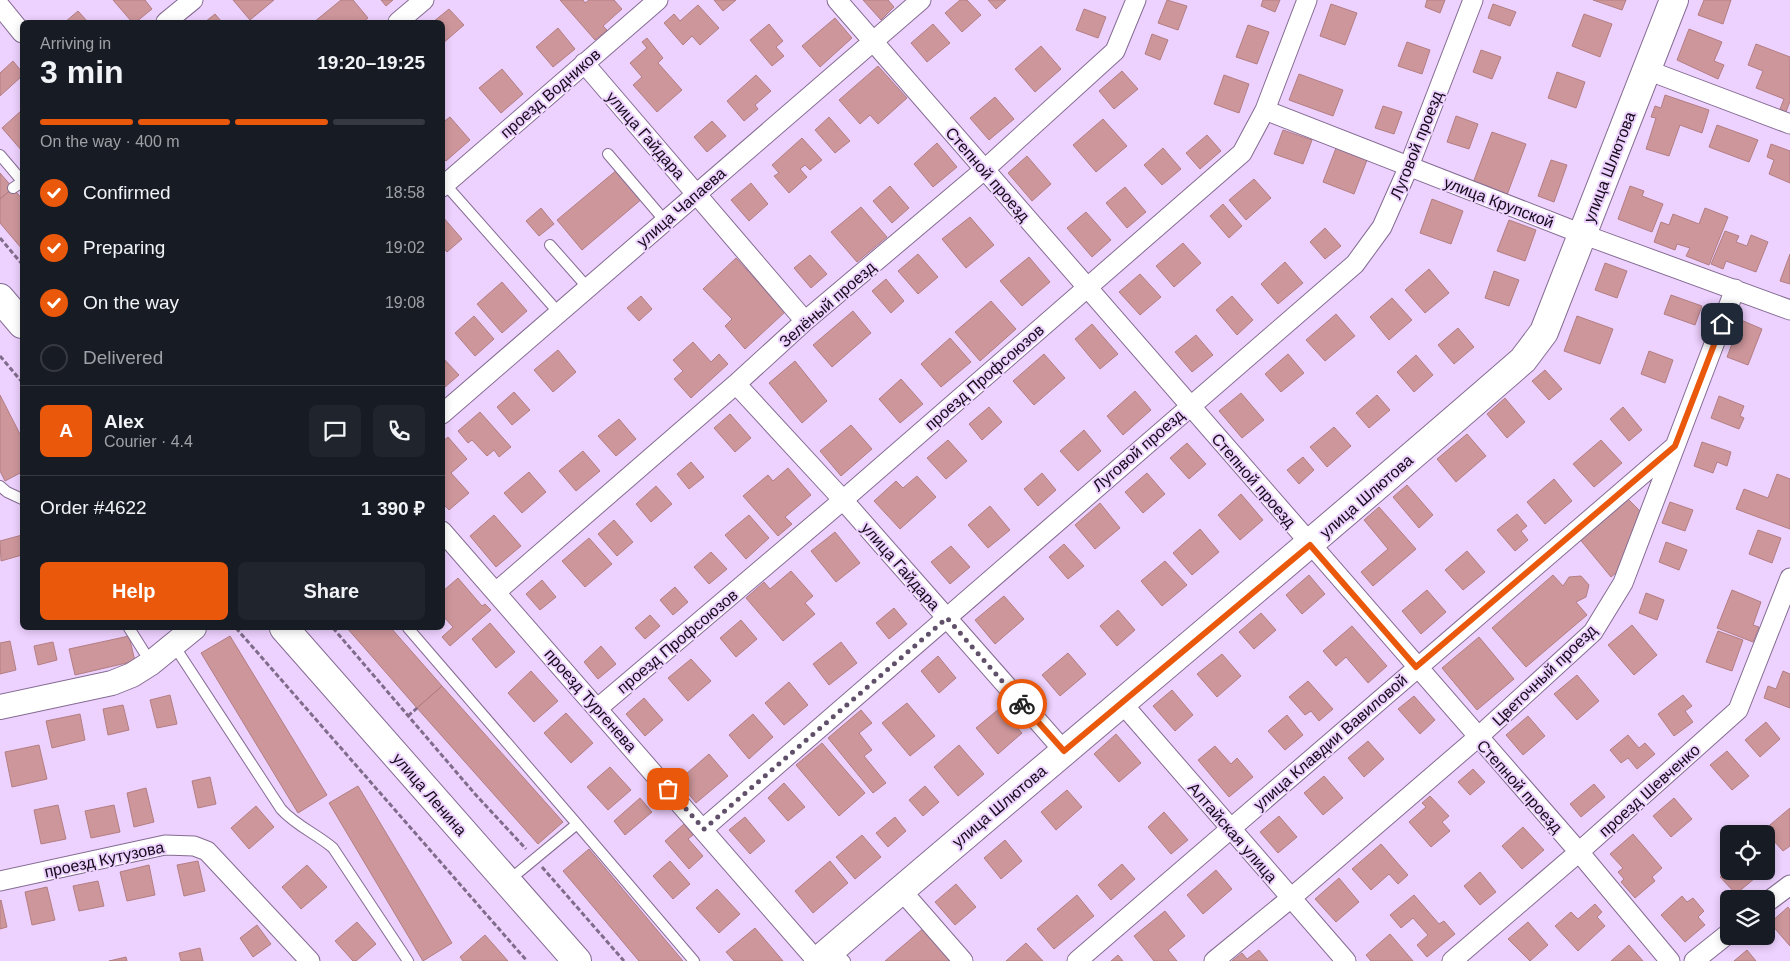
<!DOCTYPE html>
<html lang="en">
<head>
<meta charset="utf-8">
<style>
	body { margin:0; font-family:Arial,sans-serif; background:#20242c; color:#f1f3f6; height:100vh; display:flex; flex-direction:column; font-size:19px; white-space:nowrap }
	* { box-sizing:border-box; margin:0 }
	p { font-size:16px; color:#9ea1a6 }
	.icon { flex:none; width:28px; height:28px; fill:none; stroke:currentColor; stroke-width:2; stroke-linecap:round; stroke-linejoin:round }
	.map { position:relative; flex:1; overflow:hidden }
	.side { position:absolute; left:20px; top:20px; width:425px; height:610px; display:flex; flex-direction:column; background:#171b24; border-radius:8px; box-shadow:0 2px 8px #0003 }
	.side>* { flex:none }
	.tools { position:absolute; left:1720px; top:825px; display:grid; gap:10px }
	.tools a { display:grid; place-items:center; width:55px; height:55px; border-radius:8px; background:#171b24; box-shadow:0 2px 8px #0003; font-size:25px }
	.pin { position:absolute; display:grid; place-items:center; width:42px; height:42px; color:#fff; margin:-21px; border-radius:10px; box-shadow:0 2px 8px #0006 }
	.courier { position:absolute; display:grid; place-items:center; width:50px; height:50px; margin:-25px; border:4px solid #ea580c; border-radius:50%; background:#fff; color:#222; box-shadow:0 1px 6px #0007 }
	.summary em { font-style:normal; font-weight:600 }
	.summary div { display:flex; flex-direction:column-reverse }
	.summary { display:flex; align-items:center; justify-content:space-between; height:85px; padding:0 20px }
	h1 { font-size:32px; font-weight:600; line-height:38px }
	.bar { display:grid; grid-template-columns:repeat(4,1fr); gap:8px 5px; align-content:center; height:60px; padding:0 20px }
	.bar i { height:6px; border-radius:4px; background:#363941 }
	.bar .on { background:#ea580c }
	.bar p { grid-column:span 4 }
	.line { display:flex; align-items:center; gap:12px; padding:0 20px; border-top:1px solid #363941 }
	.line div { flex:1 }
	.round { display:grid; place-items:center; flex:none; width:52px; height:52px; border-radius:8px; background:#20242c }
	ol { padding:0 20px; list-style:none }
	li { display:flex; align-items:center; gap:15px; height:55px }
	li p { margin-inline-start:auto }
	li .icon { padding:5px; border-radius:50%; background:#ea580c; color:#fff; stroke-width:4 }
	li:last-child { color:#9ea1a6 }
	li i { width:28px; height:28px; border:2px solid #363941; border-radius:50% }
	.primary-button { display:flex; gap:10px; margin-top:auto; padding:10px 20px }
	.primary-button a { flex:1; height:58px; border-radius:8px; background:#ea580c; color:#fff; font-size:20px; font-weight:600; line-height:58px; text-align:center }
	.primary-button a+a { background:#20242c; color:#f1f3f6 }
	.map>svg:first-child { display:block }
</style>
</head>
<body>
<div class="map">
<svg width="1790" height="961" viewBox="0 0 1790 961">
	<rect width="100%" height="100%" fill="#edd1fe"/>
	<path fill="#cd969b" stroke="#b37e83" d="M113 0H145L152 9 136 22H132Z
		M233 0H274L250 20Z
		M341 0H353L368 18 363 22H314Z
		M381 0H393L386 6Z
		M560 0H583L585 3 589 0H614L622 9 603 26 607 30 595 40Z
		M714 0H736L723 11Z
		M863 0H888L894 7 881 20Z
		M960 0H967L981 15 962 32 945 13Z
		M988 0H1006L996 9Z
		M1167 0 1187 6 1178 30 1158 23Z
		M1263 0H1280L1275 12 1261 6Z
		M1427 0H1445L1440 13 1425 7Z
		M1593 0H1626L1622 10Z
		M1704 0H1731L1723 24 1698 15Z
		M1331 4 1357 13 1345 45 1320 36Z
		M1493 4 1516 12 1510 26 1488 18Z
		M698 5 719 28 700 45 692 36 683 45 664 23 674 14 680 21Z
		M449 9 464 25 442 44V22H433Z
		M1084 9 1106 17 1098 38 1076 30Z
		M78 11 88 22H65Z
		M215 14 222 22H205Z
		M1584 14 1612 24 1600 57 1572 46Z
		M835 18 852 38 820 67 802 46Z
		M769 24 783 41 776 47 784 56 772 66 750 40Z
		M933 24 950 43 927 62 911 43Z
		M1248 25 1269 32 1257 64 1236 57Z
		M558 28 575 49 553 67 536 47Z
		M1689 29 1722 42 1714 61 1724 65 1718 79 1677 60Z
		M1152 34 1168 40 1160 60 1145 54Z
		M647 38 663 58 658 63 682 90 657 112 633 85 642 77 630 63 647 48 642 42Z
		M1407 42 1430 50 1422 74 1398 66Z
		M1756 44 1790 57V101L1786 112 1780 109 1784 99 1756 88 1763 71 1748 65Z
		M1041 46 1061 69 1035 92 1015 69Z
		M1481 50 1501 57 1492 79 1473 72Z
		M13 61 22 72V76L0 96V73Z
		M878 66 907 98 878 124 870 115 860 124 839 100Z
		M502 69 523 94 501 113 479 88Z
		M1122 71 1138 89 1114 109 1099 91Z
		M1557 72 1585 82 1576 108 1548 98Z
		M1299 74 1343 90 1333 116 1289 100Z
		M756 75 771 91 755 105 758 109 744 121 727 101Z
		M1224 75 1249 84 1239 113 1214 104Z
		M1665 95 1709 110 1702 133 1680 125 1669 156 1646 149 1656 118 1651 117 1655 106 1661 108Z
		M995 97 1014 119 989 140 970 118Z
		M1383 106 1402 112 1394 134 1375 128Z
		M22 110V151L2 128Z
		M1456 116 1478 124 1469 149 1447 142Z
		M450 117 470 140 446 161 442 157V123Z
		M829 117 850 141 835 153 815 130Z
		M1103 119 1127 146 1096 172 1073 145Z
		M712 121 726 136 707 152 694 137Z
		M1717 125 1758 140 1749 162 1709 147Z
		M1283 130 1312 140 1303 164 1274 154Z
		M1492 132 1526 144 1507 195 1473 183Z
		M1207 135 1221 151 1200 169 1186 153Z
		M802 138 822 160 810 170 805 165 800 169 807 177 789 193 774 176 779 173 772 165Z
		M937 143 957 167 933 187 914 164Z
		M1771 144 1790 151V183L1769 174 1774 160 1767 157Z
		M1163 148 1181 169 1162 185 1144 165Z
		M1336 148 1367 160 1354 194 1323 182Z
		M1027 156 1051 184 1032 201 1008 173Z
		M1551 160 1567 165 1554 202 1538 196Z
		M618 169 643 198 582 250 557 220Z
		M0 173 13 188 0 199Z
		M1254 179 1271 198 1246 220 1229 200Z
		M751 183 768 204 749 221 731 200Z
		M890 186 909 208 892 223 873 201Z
		M1630 186 1644 191 1642 196 1663 204 1652 232 1618 219Z
		M1125 187 1146 212 1127 228 1106 203Z
		M13 188 22 199V249L0 223V199Z
		M1432 199 1463 211 1451 244 1420 233Z
		M1223 204 1242 226 1229 238 1210 216Z
		M861 207 887 237 857 262 831 232Z
		M541 208 554 224 539 236 526 221Z
		M1705 208 1728 217 1709 265 1686 256 1690 248 1677 244 1675 250 1654 242 1661 222 1669 225 1673 214 1699 224Z
		M1086 212 1111 240 1092 257 1067 228Z
		M442 216 462 239 447 252 442 246Z
		M970 217 994 245 966 268 942 239Z
		M1509 220 1536 230 1525 261 1497 251Z
		M1325 228 1341 246 1325 259 1310 242Z
		M1725 231 1739 236 1736 242 1747 246 1751 235 1768 242 1756 272 1726 261 1723 269 1711 264Z
		M1183 243 1201 263 1174 287 1156 266Z
		M918 254 938 277 918 294 898 271Z
		M1790 254V284L1780 281Z
		M810 255 827 274 811 288 794 268Z
		M1029 257 1050 282 1022 306 1000 281Z
		M736 258 785 312 745 349 725 326 732 319 703 289Z
		M1285 262 1303 283 1278 304 1261 284Z
		M1605 263 1627 271 1617 298 1595 290Z
		M1429 269 1449 293 1425 313 1405 290Z
		M1494 271 1519 280 1509 306 1485 298Z
		M1140 274 1161 297 1140 315 1119 292Z
		M886 279 904 301 891 313 872 291Z
		M502 282 527 311 502 333 477 304Z
		M1671 295 1702 306 1695 325 1664 314Z
		M641 296 652 309 639 321 627 308Z
		M1232 296 1253 320 1237 335 1216 310Z
		M1392 298 1412 320 1389 340 1370 317Z
		M991 301 1016 329 980 361 955 332Z
		M853 311 871 333 832 367 813 345Z
		M1336 314 1355 336 1325 361 1306 340Z
		M474 316 494 339 475 356 455 333Z
		M1577 316 1613 329 1600 364 1564 351Z
		M1741 320 1762 329 1748 365 1727 357Z
		M1092 324 1118 354 1100 369 1075 339Z
		M1458 328 1474 347 1454 364 1438 345Z
		M1196 335 1213 355 1192 372 1175 352Z
		M950 338 971 362 941 387 921 364Z
		M693 342 711 362 719 354 728 364 691 398 674 379 683 371 673 360Z
		M558 350 576 372 553 392 534 370Z
		M1649 351 1673 360 1665 383 1641 374Z
		M1044 354 1065 378 1034 405 1013 381Z
		M1288 354 1304 373 1281 392 1265 374Z
		M1416 355 1433 375 1414 392 1397 372Z
		M442 357 459 375 445 387 442 384Z
		M795 361 827 401 802 423 769 383Z
		M1545 370 1562 389 1549 400 1532 381Z
		M901 379 923 404 900 423 879 399Z
		M1135 391 1151 410 1123 435 1107 416Z
		M514 392 530 410 512 425 497 407Z
		M1241 393 1264 420 1242 438 1219 411Z
		M0 395 22 438V472L5 481 0 471Z
		M1377 395 1390 410 1369 428 1356 413Z
		M1719 396 1744 406 1740 416 1744 418 1739 429 1711 418Z
		M1505 398 1525 422 1507 438 1487 414Z
		M989 407 1002 422 982 440 969 424Z
		M1623 407 1642 430 1629 441 1610 419Z
		M480 412 511 447 499 457 494 450 487 456 472 440 468 443 458 431Z
		M730 414 751 438 735 452 714 428Z
		M619 419 636 439 616 456 598 436Z
		M851 425 872 449 841 476 820 451Z
		M1334 427 1351 446 1327 467 1310 447Z
		M1084 430 1101 451 1078 471 1060 451Z
		M1467 434 1486 456 1456 482 1437 459Z
		M448 437 467 459 451 473 469 493 449 510 442 503V442Z
		M948 440 967 461 946 479 927 458Z
		M1601 440 1622 463 1594 487 1573 464Z
		M1702 442 1731 452 1727 466 1717 462 1713 473 1694 466Z
		M1187 443 1206 464 1189 479 1170 458Z
		M583 451 600 471 576 491 559 471Z
		M1303 457 1314 470 1299 484 1287 470Z
		M691 462 704 477 689 489 677 474Z
		M788 468 811 495 785 517 792 524 778 536 743 496 768 475 773 481Z
		M529 472 546 492 522 513 504 493Z
		M1042 473 1056 490 1038 506 1024 489Z
		M1147 473 1165 494 1143 513 1125 492Z
		M1777 474 1790 479V529L1736 509 1744 489 1768 498Z
		M917 476 936 497 900 529 874 501 896 481 903 488Z
		M1554 479 1572 501 1545 524 1527 502Z
		M1407 485 1433 515 1419 528 1393 497Z
		M656 486 672 504 651 522 636 504Z
		M1241 494 1263 520 1240 540 1218 515Z
		M1625 496 1643 514 1623 567 1611 577 1578 537Z
		M1670 502 1693 510 1685 531 1662 523Z
		M1100 503 1120 528 1095 549 1075 525Z
		M990 506 1010 530 988 548 968 525Z
		M1379 507 1416 549 1373 586 1361 572 1388 549 1364 520Z
		M1517 514 1527 526 1521 531 1528 540 1515 551 1497 530Z
		M494 515 521 546 496 567 470 536Z
		M749 515 769 538 746 559 725 535Z
		M614 520 633 542 617 556 598 534Z
		M1200 529 1219 552 1192 575 1173 553Z
		M1758 530 1781 538 1772 563 1749 554Z
		M835 532 860 563 836 582 811 551Z
		M22 535V555L1 561 0 541Z
		M589 538 612 564 585 587 562 561Z
		M1666 542 1687 550 1679 570 1659 562Z
		M1064 544 1084 566 1068 579 1049 557Z
		M951 546 970 567 950 584 931 562Z
		M1467 551 1485 572 1463 590 1445 570Z
		M711 552 727 569 709 584 694 567Z
		M1165 561 1187 585 1162 606 1141 581Z
		M791 571 813 596 805 603 815 614 783 641 746 598 764 582 770 589Z
		M1309 575 1325 594 1302 614 1286 595Z
		M1553 575 1563 586 1569 577 1581 576 1589 585 1586 597 1576 602 1587 615 1526 667 1492 628Z
		M458 578 482 606 485 604 491 610 450 646 442 637 453 627 442 615V592Z
		M542 580 556 597 540 610 526 594Z
		M675 587 688 602 673 615 660 600Z
		M1427 590 1446 612 1421 634 1402 611Z
		M1732 590 1761 602 1753 625 1759 627 1753 642 1717 628Z
		M1646 593 1664 600 1657 620 1639 613Z
		M1004 596 1024 619 995 644 975 620Z
		M894 608 907 624 889 639 876 623Z
		M1118 610 1135 630 1117 646 1100 626Z
		M1261 613 1276 630 1254 649 1239 632Z
		M650 615 660 626 645 639 635 628Z
		M741 620 757 639 736 657 720 638Z
		M490 623 515 652 496 668 472 639Z
		M1632 625 1657 655 1634 675 1608 645Z
		M1352 626 1387 666 1368 683 1346 657 1336 666 1323 651Z
		M347 628H391L442 686 417 708Z
		M1718 631 1743 640 1732 671 1706 662Z
		M129 636 135 661 75 675 69 649Z
		M230 636 327 795 298 813 201 653Z
		M1479 637 1514 679 1477 710 1442 668Z
		M10 641 16 670 0 674V643Z
		M53 642 57 660 38 665 34 646Z
		M841 642 857 663 829 685 813 664Z
		M601 646 616 664 598 679 584 662Z
		M1068 653 1086 674 1060 696 1042 675Z
		M1222 654 1241 676 1217 697 1197 674Z
		M938 656 956 678 939 693 921 671Z
		M691 659 711 681 688 701 668 678Z
		M531 671 558 701 534 722 508 693Z
		M1783 671 1790 674V708L1764 698 1768 686 1776 689Z
		M1577 675 1599 701 1577 720 1554 694Z
		M1308 681 1333 709 1319 721 1311 711 1305 715 1289 697Z
		M789 682 808 705 784 725 765 703Z
		M442 686 563 822 538 844 417 708Z
		M1172 690 1193 715 1175 731 1153 706Z
		M170 695 177 724 157 728 150 700Z
		M1683 695 1692 706 1685 711 1693 722 1674 736 1658 714Z
		M1414 696 1435 720 1420 734 1398 709Z
		M644 698 663 720 645 736 626 714Z
		M907 703 935 736 910 756 882 723Z
		M123 705 129 730 108 735 103 709Z
		M1000 708 1022 733 998 754 976 728Z
		M861 710 872 723 859 733 872 750 864 756 886 783 873 793 828 738Z
		M566 713 593 743 571 763 544 733Z
		M80 714 85 740 52 748 46 721Z
		M753 714 773 737 749 759 729 735Z
		M1287 715 1303 735 1285 750 1268 731Z
		M1528 716 1545 736 1523 755 1506 735Z
		M1766 722 1780 739 1760 757 1745 740Z
		M1116 734 1141 763 1119 782 1094 754Z
		M1628 735 1639 748 1645 743 1655 754 1637 769 1628 758 1621 763 1610 750Z
		M1368 741 1384 759 1364 777 1348 758Z
		M822 743 865 793 839 816 796 765Z
		M39 745 47 779 12 787 5 752Z
		M959 745 984 774 958 796 934 767Z
		M1215 746 1231 764 1237 758 1253 777 1229 797 1198 760Z
		M1727 751 1749 776 1732 790 1710 765Z
		M709 754 728 776 696 803 678 781Z
		M610 767 631 790 608 810 587 787Z
		M1473 769 1485 782 1470 795 1458 782Z
		M1324 776 1343 798 1323 815 1304 793Z
		M210 777 216 804 198 808 192 781Z
		M784 783 805 807 788 821 768 798Z
		M1594 784 1605 797 1581 817 1570 804Z
		M358 786 452 943 423 961 329 803Z
		M925 786 939 802 923 816 909 800Z
		M146 788 154 822 134 827 127 793Z
		M1067 790 1082 807 1056 830 1041 812Z
		M1430 796 1449 816 1442 822 1450 831 1431 847 1409 822 1426 807 1422 803Z
		M640 798 652 812 625 835 614 821Z
		M1674 798 1692 819 1671 837 1653 816Z
		M58 805 66 839 41 844 34 810Z
		M114 805 120 832 91 838 85 811Z
		M256 806 274 827 249 849 231 828Z
		M1790 808V846L1783 851 1764 830Z
		M1164 812 1188 840 1171 854 1148 827Z
		M1279 816 1297 837 1278 853 1260 832Z
		M745 817 765 841 750 854 729 830Z
		M895 817 906 831 888 847 876 833Z
		M684 824 693 835 688 839 703 856 689 869 665 841Z
		M1523 827 1544 850 1522 869 1502 846Z
		M1633 834 1662 868 1652 877 1655 881 1635 898 1621 882 1624 879 1618 872 1623 868 1610 854Z
		M862 835 881 857 855 879 836 857Z
		M1005 840 1022 861 1001 879 984 858Z
		M1381 844 1408 875 1398 884 1389 874 1371 890 1352 869Z
		M589 849 683 961H639L563 871Z
		M1729 849V866L1721 856Z
		M198 861 205 891 184 896 177 865Z
		M670 861 690 884 673 899 653 876Z
		M830 861 848 883 813 913 795 891Z
		M1122 864 1135 879 1111 900 1098 885Z
		M149 865 155 895 127 901 120 872Z
		M307 865 327 887 301 909 282 887Z
		M1216 870 1232 889 1203 914 1187 895Z
		M1729 870V871L1761 873 1736 894 1720 877Z
		M1480 872 1496 892 1480 905 1464 886Z
		M1339 878 1359 902 1336 922 1315 899Z
		M98 881 104 906 79 911 73 886Z
		M956 884 976 907 955 925 935 902Z
		M47 887 55 920 32 925 25 892Z
		M717 889 740 914 719 933 696 908Z
		M1077 895 1094 916 1054 949 1037 929Z
		M1414 895 1439 924 1444 921 1455 934 1427 957 1417 945 1428 935 1413 918 1401 928 1390 915Z
		M1682 896 1687 902 1693 898 1704 911 1698 917 1705 925 1685 942 1661 915Z
		M1 900 7 927 0 929V901Z
		M1595 904 1602 912 1597 917 1605 926 1578 951 1555 926 1571 912 1578 919Z
		M1788 907 1790 910V946L1770 923Z
		M1165 911 1185 936 1168 950 1177 961H1154L1134 936Z
		M357 922 376 944 356 961H353L335 941Z
		M1528 922 1548 945 1530 961 1508 939Z
		M257 925 271 944 253 957 240 938Z
		M925 927 953 961H885Z
		M755 928 783 961H734L726 952Z
		M1390 934 1413 961H1371L1366 955Z
		M485 935 508 961H463L460 957Z
		M1026 943 1043 961H1006Z
		M1629 945 1643 961H1611Z
		M200 948 203 961H181L179 953Z
		M1259 950 1268 961H1232L1242 953 1247 959Z
		M1747 950 1756 961H1734Z
		M1118 955 1123 961H1111Z
		M126 957 127 961H109Z"/>
	<g fill="none" stroke-linecap="round" stroke-linejoin="round">
		<defs>
			<path id="service" d="M608 154 665 221
				M0 155 22 181
				M445 184 559 313
				M13 188 22 182
				M550 245 588 288
				M0 486 7 492 22 499
				M129 628 151 663
				M408 628 577 824 508 881
				M173 644 281 809C296 826 317 834 333 848L408 961
				M577 824 694 961
				M833 949 845 961"/>
			<path id="minor" d="M837 0 1579 852 1670 961
				M0 6 22 33
				M166 22 193 0
				M398 22 424 0
				M584 63 805 321
				M1647 70 1790 124
				M1265 110 1582 234 1790 310
				M442 187 658 0
				M736 384 843 500 1064 751
				M442 414 921 0
				M442 531 817 961
				M496 592 736 384 805 321 984 170 1115 51 1136 0
				M1121 702 1346 961
				M598 708 843 500 1242 153 1265 110 1307 0
				M703 829 1355 264 1382 227 1409 166 1473 0
				M0 881 165 845 194 846 207 851 310 961
				M901 890 963 961
				M1766 903 1790 885
				M1077 961 1674 447
				M1214 961 1291 898 1477 738 1593 632 1623 583 1735 289
				M1452 961 1579 852 1738 710 1790 578
				M1694 961 1729 933"/>
			<path id="tertiary" d="M0 707 112 683 132 675 151 663 194 628"/>
			<path id="secondary" d="M0 298 22 324
				M284 628 577 961
				M818 961C1052 760 1290 563 1523 360L1544 332 1674 0"/>
		</defs>
		<use href="#service" stroke="#856c93" stroke-width="12"/>
		<use href="#minor" stroke="#856c93" stroke-width="21"/>
		<use href="#tertiary" stroke="#856c93" stroke-width="26"/>
		<use href="#secondary" stroke="#856c93" stroke-width="30"/>
		<path stroke="#7f6c8a" stroke-width="3" stroke-dasharray="5 2.5" stroke-linecap="butt" d="M0 238 22 264
			M0 356 22 382
			M236 628 527 961
			M333 628 475 794 526 849
			M408 716 417 708
			M542 867 624 961"/>
		<use href="#service" stroke="#fff" stroke-width="10"/>
		<use href="#minor" stroke="#fff" stroke-width="19"/>
		<use href="#tertiary" stroke="#fff" stroke-width="24"/>
		<use href="#secondary" stroke="#fff" stroke-width="28"/>
	</g>
	<g fill="none" stroke-linecap="round" stroke-linejoin="round">
		<path stroke="#61506a" stroke-width="5" stroke-dasharray="0 9" d="M668 789 704 829 947 618 1022 704"/>
		<path stroke="#ea580c" stroke-width="6" d="M1022 704 1064 751 1310 545 1416 667 1675 446 1722 324"/>
	</g>
	<g text-anchor="middle" stroke-width="4" stroke-linejoin="round" paint-order="stroke">
		<g font-size="16" fill="#150b1a" stroke="#edd1fe">
			<text transform="translate(550 93) rotate(-41)" y="6">проезд Водников</text>
			<text transform="translate(646 135) rotate(49)" y="6">улица Гайдара</text>
			<text transform="translate(1416 145) rotate(-68)" y="6">Луговой проезд</text>
			<text transform="translate(1609 167) rotate(-69)" y="6">улица Шлютова</text>
			<text transform="translate(988 174) rotate(49)" y="6">Степной проезд</text>
			<text transform="translate(1499 202) rotate(21)" y="6">улица Крупской</text>
			<text transform="translate(681 207) rotate(-41)" y="6">улица Чапаева</text>
			<text transform="translate(827 304) rotate(-41)" y="6">Зелёный проезд</text>
			<text transform="translate(984 377) rotate(-41)" y="6">проезд Профсоюзов</text>
			<text transform="translate(1138 450) rotate(-41)" y="6">Луговой проезд</text>
			<text transform="translate(1254 480) rotate(49)" y="6">Степной проезд</text>
			<text transform="translate(1366 496) rotate(-41)" y="6">улица Шлютова</text>
			<text transform="translate(901 566) rotate(49)" y="6">улица Гайдара</text>
			<text transform="translate(677 641) rotate(-40)" y="6">проезд Профсоюзов</text>
			<text transform="translate(1544 675) rotate(-44)" y="6">Цветочный проезд</text>
			<text transform="translate(591 700) rotate(49)" y="6">проезд Тургенева</text>
			<text transform="translate(1330 742) rotate(-41)" y="6">улица Клавдии Вавиловой</text>
			<text transform="translate(1520 786) rotate(48)" y="6">Степной проезд</text>
			<text transform="translate(1649 790) rotate(-42)" y="6">проезд Шевченко</text>
			<text transform="translate(430 794) rotate(49)" y="6">улица Ленина</text>
			<text transform="translate(999 806) rotate(-40)" y="6">улица Шлютова</text>
			<text transform="translate(1233 832) rotate(49)" y="6">Алтайская улица</text>
			<text transform="translate(104 859) rotate(-12)" y="6">проезд Кутузова</text>
		</g>
	</g>
</svg>
<div class="tools">
<a><svg class="icon" aria-label="locate" viewBox="0 0 24 24"><circle cx="12" cy="12" r="6"/><path d="M12 2v4M12 18v4M2 12h4M18 12h4"/></svg></a>
<a><svg class="icon" aria-label="layers" viewBox="0 0 24 24"><path d="M12 4l9 5-9 5-9-5zM3 14l9 5 9-5"/></svg></a>
</div>
<div class="pin" style="left:668px;top:789px;background:#ea580c"><svg class="icon" aria-label="bag" viewBox="0 0 24 24"><path d="M5 8h14l-1 12H6zM9 8a3 3 0 0 1 6 0"/></svg></div>
<div class="pin" style="left:1722px;top:324px;background:#1f2937"><svg class="icon" aria-label="home" viewBox="0 0 24 24"><path d="M3 11l9-7 9 7M6 9v11h12V9"/></svg></div>
<div class="courier" style="left:1022px;top:704px"><svg class="icon" aria-label="bike" viewBox="0 0 24 24"><circle cx="6" cy="16" r="4"/><circle cx="18" cy="16" r="4"/><path d="M6 16l4-8h5l3 8M10 8l3 8H6M13 5h3"/></svg></div>
<section class="side">
<div class="summary"><div><h1>3 min</h1><p>Arriving in</p></div><em>19:20–19:25</em></div>
<div class="bar"><i class="on"></i><i class="on"></i><i class="on"></i><i></i><p>On the way · 400 m</p></div>
<ol>
<li><svg class="icon" aria-label="check" viewBox="0 0 24 24"><path d="M5 12l5 5 9-10"/></svg>Confirmed<p>18:58</p></li>
<li><svg class="icon" aria-label="check" viewBox="0 0 24 24"><path d="M5 12l5 5 9-10"/></svg>Preparing<p>19:02</p></li>
<li><svg class="icon" aria-label="check" viewBox="0 0 24 24"><path d="M5 12l5 5 9-10"/></svg>On the way<p>19:08</p></li>
<li><i></i>Delivered</li>
</ol>
<div class="line" style="height:90px"><b class="round" style="background:#ea580c;color:#fff">A</b><div><b>Alex</b><p>Courier · 4.4</p></div><a class="round"><svg class="icon" aria-label="chat" viewBox="0 0 24 24"><path d="M4 5h16v11H9l-5 4z"/></svg></a><a class="round"><svg class="icon" aria-label="phone" viewBox="0 0 24 24"><path d="M5 4h4l2 5-3 2q2 4 5 5l2-3 5 2v4C11 20 4 13 5 4z"/></svg></a></div>
<div class="line" style="height:65px"><div>Order #4622</div><b>1 390 ₽</b></div>
<div class="primary-button"><a>Help</a><a>Share</a></div>
</section>
</div>
</body>
</html>
